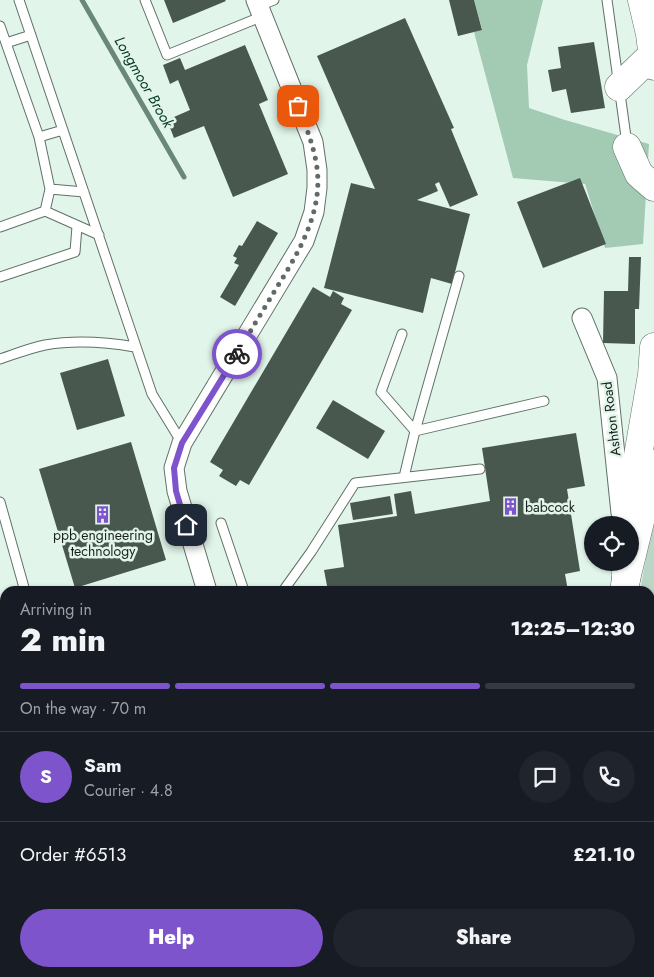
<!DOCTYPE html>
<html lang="en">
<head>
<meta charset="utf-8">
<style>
	body { margin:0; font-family:Jost,sans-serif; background:#20242c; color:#f1f3f6; height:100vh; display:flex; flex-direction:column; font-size:19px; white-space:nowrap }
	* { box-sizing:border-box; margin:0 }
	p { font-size:16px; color:#9ea1a6 }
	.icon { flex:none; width:28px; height:28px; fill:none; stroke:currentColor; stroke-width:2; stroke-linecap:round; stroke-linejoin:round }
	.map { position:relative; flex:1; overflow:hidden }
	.details { position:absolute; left:0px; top:586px; width:655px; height:391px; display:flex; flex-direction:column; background:#171b24; border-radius:15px 15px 0 0; box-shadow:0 1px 4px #0004 }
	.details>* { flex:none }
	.buttons { position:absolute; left:584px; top:516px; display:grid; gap:10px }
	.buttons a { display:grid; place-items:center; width:55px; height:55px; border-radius:50%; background:#171b24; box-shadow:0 1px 4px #0004; font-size:25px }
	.pin { position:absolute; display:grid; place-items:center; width:42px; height:42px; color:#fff; margin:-21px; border-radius:10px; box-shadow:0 2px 8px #0006 }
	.courier { position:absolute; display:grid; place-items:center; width:50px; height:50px; margin:-25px; border:4px solid #7e54cd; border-radius:50%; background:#fff; color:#222; box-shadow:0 1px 6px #0007 }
	.summary em { font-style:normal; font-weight:800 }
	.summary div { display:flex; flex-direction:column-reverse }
	.summary { display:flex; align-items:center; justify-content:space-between; height:85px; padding:0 20px }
	h1 { font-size:32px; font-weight:800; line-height:38px }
	.bar { display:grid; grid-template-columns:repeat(4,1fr); gap:8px 5px; align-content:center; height:60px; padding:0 20px }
	.bar i { height:6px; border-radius:4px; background:#363941 }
	.bar .selected { background:#7e54cd }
	.bar p { grid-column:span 4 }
	.line { display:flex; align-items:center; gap:12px; padding:0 20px; border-top:1px solid #363941 }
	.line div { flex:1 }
	.round { display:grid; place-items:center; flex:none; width:52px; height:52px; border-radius:26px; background:#20242c }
	.primary-button { display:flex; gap:10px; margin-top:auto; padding:10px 20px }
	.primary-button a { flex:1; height:58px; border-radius:30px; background:#7e54cd; color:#fff; font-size:20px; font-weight:800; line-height:58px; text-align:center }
	.primary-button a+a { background:#20242c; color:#f1f3f6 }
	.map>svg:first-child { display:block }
</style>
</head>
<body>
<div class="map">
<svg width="654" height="977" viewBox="0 0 654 977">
	<rect width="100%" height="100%" fill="#e2f5ea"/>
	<path fill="#bbd6c6" d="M654 514V618H650V591H640Z"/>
	<path fill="#a3cab3" d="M474 0H543L527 65 529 108 565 120 649 144 643 244 605 248 585 184 513 178 474 32 482 29Z"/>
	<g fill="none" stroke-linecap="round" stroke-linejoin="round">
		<path stroke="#6a8877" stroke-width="5" d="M82 0 184 177"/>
	</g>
	<path fill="#48584f" d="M164 0H225L226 1 173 23Z
		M449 0H474L482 30 458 36Z
		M405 18 454 128 451 129 478 195 450 207 439 182 435 184 438 191 417 200 470 214 452 284 431 278 423 313 324 288 351 183 375 189 317 56Z
		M594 42 605 108 571 113 566 89 552 92 548 70 561 68 558 47Z
		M245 45 268 100 259 104 288 174 233 197 204 126 174 138 167 120 190 110 178 80 170 84 163 65 180 58 185 70Z
		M580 178 606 244 543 268 517 202Z
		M257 221 278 233 235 306 220 297 239 265 234 263 237 258 233 256 239 245 242 246Z
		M629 257H641L639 309H635V344L603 343 604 291H628Z
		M313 287 330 297 333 291 344 298 341 304 352 310 249 485 240 480 236 486 219 476 223 470 210 462Z
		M108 359 125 416 77 430 60 373Z
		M333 400 385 431 368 459 316 428Z
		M576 433 585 486 567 489 580 571 565 574 568 591H328L324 570 344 567 338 525 397 516 394 494 411 491 415 514 490 501 482 448Z
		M131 442 166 560 75 588 39 469Z
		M390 496 393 514 353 520 350 503Z
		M0 955 5 962V972H12L16 977H0Z
		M275 972H340L343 977H278Z
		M477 972H536L535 977H476Z
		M588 972H614L613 977H587Z"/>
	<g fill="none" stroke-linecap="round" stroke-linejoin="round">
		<defs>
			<path id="service" d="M19 0 152 394 182 443
				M145 0 167 55 263 16
				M607 0 627 144
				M259 6 274 0
				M0 26 39 137 63 130
				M6 43 31 35
				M39 137 50 189 84 192
				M45 211 50 189
				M0 227 45 211 99 235
				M0 277 75 252 77 226
				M402 334 381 392 415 431 544 401
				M0 359C15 354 30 348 45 345 75 340 106 342 135 347
				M404 477 415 431 459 276
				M0 502 25 591
				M221 523 244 591
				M283 591 311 552 355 483 480 469
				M650 659H654
				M0 703H5
				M650 906 654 907
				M212 972 216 977"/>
			<path id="minor" d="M582 318 607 378 621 513
				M207 591 177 491 174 468 182 443 304 241 314 212 317 188V170L313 142 256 0
				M0 923 5 931
				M35 972 38 977
				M553 977 554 972"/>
			<path id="tertiary" d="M441 972 445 977"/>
			<path id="primary" d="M626 579 654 464"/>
			<path id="trunk" d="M642 0 650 34 654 66
				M619 87 653 54
				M627 147 639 174 654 187
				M626 525 652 375 654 347
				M624 591 626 579 625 562
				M650 688H654
				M650 794 654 797
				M0 828 5 825
				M0 876 5 874"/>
		</defs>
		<use href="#service" stroke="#607167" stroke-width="11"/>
		<use href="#minor" stroke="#607167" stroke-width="21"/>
		<use href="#tertiary" stroke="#607167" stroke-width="24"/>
		<use href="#primary" stroke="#607167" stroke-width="29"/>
		<use href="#trunk" stroke="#607167" stroke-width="29"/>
		<use href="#service" stroke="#fff" stroke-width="9"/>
		<use href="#minor" stroke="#fff" stroke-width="19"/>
		<use href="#tertiary" stroke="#fff" stroke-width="22"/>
		<use href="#primary" stroke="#fff" stroke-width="28"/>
		<use href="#trunk" stroke="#fff" stroke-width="28"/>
		<path stroke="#2e3732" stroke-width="4" stroke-dasharray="8 4" stroke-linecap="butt" d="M650 632H654
			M0 747 5 746"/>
	</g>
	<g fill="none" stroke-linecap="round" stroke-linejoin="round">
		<path stroke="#606b65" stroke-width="5" stroke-dasharray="0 9" d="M237 354C249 333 262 312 274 292 297 255 323 214 317 168 314 146 306 127 298 106"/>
		<path stroke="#7e54cd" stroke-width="6" d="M186 525 176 491 174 468 182 443 237 354"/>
	</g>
	<defs>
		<symbol id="building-bare" viewBox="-9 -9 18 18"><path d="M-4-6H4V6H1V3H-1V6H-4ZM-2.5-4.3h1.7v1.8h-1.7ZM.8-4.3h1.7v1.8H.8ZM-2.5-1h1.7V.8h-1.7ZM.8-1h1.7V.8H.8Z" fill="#7e54cd" stroke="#e2f5ea" stroke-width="2.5" paint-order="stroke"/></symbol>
	</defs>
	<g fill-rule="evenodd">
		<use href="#building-bare" x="498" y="494" width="25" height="25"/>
		<use href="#building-bare" x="90" y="502" width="25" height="25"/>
	</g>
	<g text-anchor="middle" stroke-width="5" stroke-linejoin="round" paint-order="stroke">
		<g font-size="14" fill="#1a211d" stroke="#e2f5ea">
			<text transform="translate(611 419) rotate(-97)" y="5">Ashton Road</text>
		</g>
		<g font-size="14" fill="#1a211d" stroke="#e2f5ea" text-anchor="start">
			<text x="525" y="512">babcock</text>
			<text x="103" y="540" text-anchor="middle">ppb engineering<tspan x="103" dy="16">technology</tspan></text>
		</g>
		<g font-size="15" font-style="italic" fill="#053924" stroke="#e2f5ea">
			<text transform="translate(144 82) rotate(60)" y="5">Longmoor Brook</text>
		</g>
	</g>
</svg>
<div class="buttons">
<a><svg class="icon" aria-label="locate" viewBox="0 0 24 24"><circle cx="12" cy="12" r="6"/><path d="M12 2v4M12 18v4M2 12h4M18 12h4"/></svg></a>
</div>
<div class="pin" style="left:298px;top:106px;background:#ea580c"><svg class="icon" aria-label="bag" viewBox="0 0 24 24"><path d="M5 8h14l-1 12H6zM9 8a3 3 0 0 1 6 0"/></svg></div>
<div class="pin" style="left:186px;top:525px;background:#1f2937"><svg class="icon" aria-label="home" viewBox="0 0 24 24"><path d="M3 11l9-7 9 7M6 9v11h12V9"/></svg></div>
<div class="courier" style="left:237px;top:354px"><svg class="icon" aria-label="bike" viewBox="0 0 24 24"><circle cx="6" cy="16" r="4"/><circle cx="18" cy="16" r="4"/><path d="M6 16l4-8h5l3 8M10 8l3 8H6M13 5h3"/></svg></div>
<section class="details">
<div class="summary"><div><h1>2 min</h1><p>Arriving in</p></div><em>12:25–12:30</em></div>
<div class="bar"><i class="selected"></i><i class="selected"></i><i class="selected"></i><i></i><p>On the way · 70 m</p></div>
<div class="line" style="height:90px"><b class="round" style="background:#7e54cd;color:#fff">S</b><div><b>Sam</b><p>Courier · 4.8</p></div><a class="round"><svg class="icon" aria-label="chat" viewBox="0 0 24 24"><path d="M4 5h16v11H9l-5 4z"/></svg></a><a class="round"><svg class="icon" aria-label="phone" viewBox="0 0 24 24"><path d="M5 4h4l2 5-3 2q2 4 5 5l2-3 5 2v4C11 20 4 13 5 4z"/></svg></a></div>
<div class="line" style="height:65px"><div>Order #6513</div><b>£21.10</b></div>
<div class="primary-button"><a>Help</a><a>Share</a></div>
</section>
</div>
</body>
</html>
